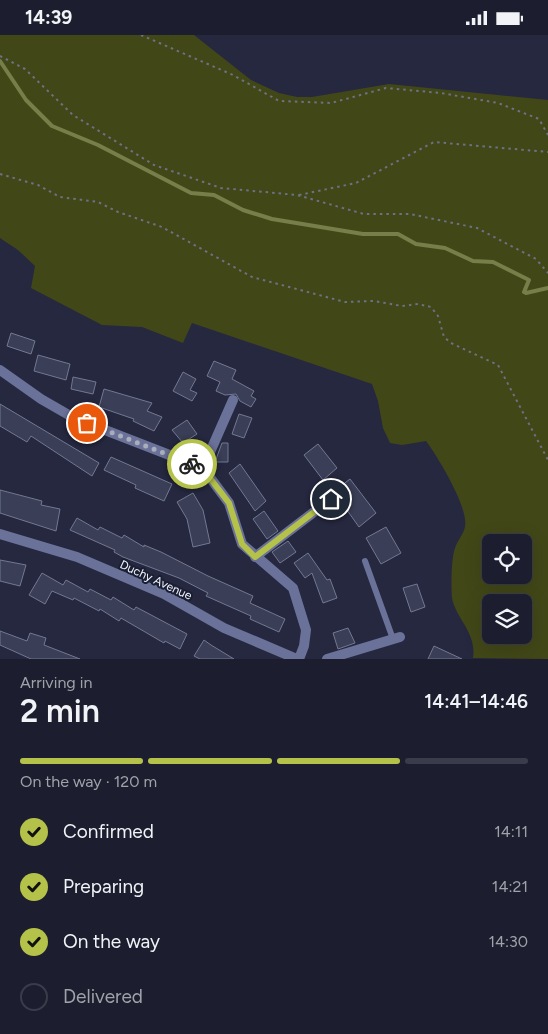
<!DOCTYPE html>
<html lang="en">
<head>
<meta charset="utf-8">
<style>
	body { margin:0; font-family:Figtree,sans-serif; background:#292b3b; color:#f1f3f6; height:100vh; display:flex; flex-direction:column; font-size:19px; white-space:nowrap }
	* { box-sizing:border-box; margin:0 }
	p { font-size:16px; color:#a0a2aa }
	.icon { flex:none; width:28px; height:28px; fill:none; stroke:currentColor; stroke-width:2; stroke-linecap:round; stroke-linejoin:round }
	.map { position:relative; height:624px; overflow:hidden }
	.details { display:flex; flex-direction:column; background:#1c1e2f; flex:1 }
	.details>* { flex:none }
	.buttons { position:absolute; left:482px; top:499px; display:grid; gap:10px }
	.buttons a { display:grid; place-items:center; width:50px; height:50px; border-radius:8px; background:#1c1e2f; box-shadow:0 5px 20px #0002,0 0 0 1px #3a3c4b; font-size:25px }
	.pin { position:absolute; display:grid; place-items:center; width:42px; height:42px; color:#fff; margin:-21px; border:2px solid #fff; border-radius:50%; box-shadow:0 1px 5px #0007 }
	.courier { position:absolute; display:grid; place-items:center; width:50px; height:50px; margin:-25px; border:4px solid #b5c249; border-radius:50%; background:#fff; color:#222; box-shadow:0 1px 6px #0007 }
	.headline em { font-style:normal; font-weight:600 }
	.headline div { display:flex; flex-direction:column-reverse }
	.headline { display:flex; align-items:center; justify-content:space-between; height:85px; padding:0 20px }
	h1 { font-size:32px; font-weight:600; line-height:38px }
	.bar { display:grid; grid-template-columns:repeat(4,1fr); gap:8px 5px; align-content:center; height:60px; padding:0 20px }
	.bar i { height:6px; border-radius:4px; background:#3a3c4b }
	.bar .selected { background:#b5c249 }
	.bar p { grid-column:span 4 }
	ol { padding:0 20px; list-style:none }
	li { display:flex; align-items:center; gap:15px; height:55px }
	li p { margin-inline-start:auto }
	li .icon { padding:5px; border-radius:50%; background:#b5c249; color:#111; stroke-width:4 }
	li:last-child { color:#a0a2aa }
	li i { width:28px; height:28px; border:2px solid #3a3c4b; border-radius:50% }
	.status { display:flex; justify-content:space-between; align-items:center; height:35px; padding:0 25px; background:#1c1e2f; direction:ltr }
	.status svg { height:14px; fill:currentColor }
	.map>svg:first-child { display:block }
</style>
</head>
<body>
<div class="status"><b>14:39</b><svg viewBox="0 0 49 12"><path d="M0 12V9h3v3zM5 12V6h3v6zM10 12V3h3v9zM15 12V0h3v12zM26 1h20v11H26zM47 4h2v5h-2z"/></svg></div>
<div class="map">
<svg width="548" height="624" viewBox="0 0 548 624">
	<rect width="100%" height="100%" fill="#25283f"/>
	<path fill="#424718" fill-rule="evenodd" d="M0 0H194L251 45 279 58 297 62H312L389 49 548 65V624L473 623C477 598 456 584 452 563 451 551 451 524 455 513 457 506 463 500 465 492 469 473 438 422 426 406L402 410 390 408 383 393 378 366 372 349 192 288 183 308 142 292 102 290 31 253 35 231 18 215 0 203ZM491 508H524V540H491ZM491 568H524V600H491Z"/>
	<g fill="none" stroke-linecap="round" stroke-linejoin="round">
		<path stroke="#777e49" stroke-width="4" d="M0 26 26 65 52 91 98 110 191 158 214 160 243 175 272 184 363 199H398L416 209 445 213 473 226 493 227 529 245 524 257 526 258 548 253"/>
	</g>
	<path fill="#3a3e56" stroke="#737893" d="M11 298 35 306 31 319 7 311Z
		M38 320 70 329 66 345 34 336Z
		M214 326 236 335 232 344 254 356 251 361 256 364 251 372 240 366 236 359 225 360 216 356 220 347 207 341Z
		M183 337 196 344 190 355 197 358 192 366 173 356Z
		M73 342 96 347 93 359 71 354Z
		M104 354 152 368 147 376 162 382 154 396 133 386 134 384 99 372Z
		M0 369 99 428 92 441 31 401 27 407 0 391Z
		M239 379 252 383 244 403 232 399Z
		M187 385 197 399 183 408 172 395Z
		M222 408H228V427H215Z
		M318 409 337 433 323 445 304 420Z
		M111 422 172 449 164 466 135 453 136 450 104 435Z
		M240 429 266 466 255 476 229 438Z
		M350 444 376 478 359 492 337 461 344 456 341 451Z
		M0 455 42 466 41 470 60 474 56 496 0 478Z
		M193 458 203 475 210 508 193 512 187 484 177 467Z
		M264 476 278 496 267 504 253 484Z
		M77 483 98 495 100 492 122 503 124 500 144 512V510L161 517 208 541 253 561 250 568 285 584 279 597 250 584 251 581 206 561 208 558 179 543 123 522 114 517 115 515 70 495Z
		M386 492 401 518 381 529 366 503Z
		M288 506 296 517 280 528 272 517Z
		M308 518 327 545 330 544 337 563 323 568 312 538 305 543 294 528Z
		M0 525 26 530 20 551 0 546Z
		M42 538 63 550 66 545 88 557 90 554 111 565 113 562 134 575 136 572 187 599 180 614 165 606 164 608 121 583 119 586 100 574 99 576 74 563 73 565 52 556 45 569 29 560Z
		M417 549 425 572 411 577 403 553Z
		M348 593 355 608 338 614 333 598Z
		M0 596 27 606 30 598 46 603 44 610 80 624H31L0 610Z
		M204 605 211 610 234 624H200L194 621Z
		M434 611 462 624H428Z"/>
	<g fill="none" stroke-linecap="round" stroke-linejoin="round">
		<path stroke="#6e7183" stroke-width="2" stroke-dasharray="2.5 4" stroke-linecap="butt" d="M141 0 233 40 279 66 331 68 386 53 441 58 498 68 539 84 548 100
			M0 21 25 34 73 80 154 130 221 153 297 160 364 179H410L477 193 536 224 548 238
			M0 139 38 150 60 162 98 167 118 177 162 192 252 242 345 267 374 266 402 271 418 269 431 272 438 281 444 302 451 308 498 330 548 425
			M299 160 356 148 434 107 548 117"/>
		<path stroke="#6b7299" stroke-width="6" d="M365 526 393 604"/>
		<path stroke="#6b7299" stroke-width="10" d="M0 335 41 364 74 383 203 433 229 468 242 509 293 553 306 595 304 611 299 624
			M203 433 233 365
			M0 499 77 522 164 559 224 593 297 624
			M255 522 331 464
			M327 624 400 602"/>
	</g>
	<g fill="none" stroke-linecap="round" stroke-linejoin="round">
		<path stroke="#aaadba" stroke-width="5" stroke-dasharray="0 9" d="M87 388 192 429"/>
		<path stroke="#b5c249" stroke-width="6" d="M192 429 203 434 229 468 242 509 255 522 331 464"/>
	</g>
	<g text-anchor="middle" stroke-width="4" stroke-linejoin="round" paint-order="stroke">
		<g font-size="12" fill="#f2f4fd" stroke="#1b1f34">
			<text transform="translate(156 545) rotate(25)" y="4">Duchy Avenue</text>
		</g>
	</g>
</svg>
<div class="buttons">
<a><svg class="icon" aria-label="locate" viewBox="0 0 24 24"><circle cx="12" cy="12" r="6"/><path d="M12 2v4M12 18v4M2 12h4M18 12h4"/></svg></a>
<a><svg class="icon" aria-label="layers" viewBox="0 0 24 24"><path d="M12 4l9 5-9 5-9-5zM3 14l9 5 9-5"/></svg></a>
</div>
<div class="pin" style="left:87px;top:388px;background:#ea580c"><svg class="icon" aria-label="bag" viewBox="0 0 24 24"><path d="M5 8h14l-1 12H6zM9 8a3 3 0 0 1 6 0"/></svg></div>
<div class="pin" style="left:331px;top:464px;background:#1f2937"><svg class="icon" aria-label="home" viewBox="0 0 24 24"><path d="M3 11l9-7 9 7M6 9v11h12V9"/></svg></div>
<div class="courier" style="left:192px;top:429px"><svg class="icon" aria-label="bike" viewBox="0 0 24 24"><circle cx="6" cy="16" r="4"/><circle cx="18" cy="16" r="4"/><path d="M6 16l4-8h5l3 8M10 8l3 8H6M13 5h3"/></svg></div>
</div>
<section class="details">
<div class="headline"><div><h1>2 min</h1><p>Arriving in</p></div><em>14:41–14:46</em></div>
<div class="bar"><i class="selected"></i><i class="selected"></i><i class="selected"></i><i></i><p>On the way · 120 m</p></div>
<ol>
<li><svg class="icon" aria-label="check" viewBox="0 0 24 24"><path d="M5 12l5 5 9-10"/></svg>Confirmed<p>14:11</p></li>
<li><svg class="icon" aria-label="check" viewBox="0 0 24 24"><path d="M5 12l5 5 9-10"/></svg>Preparing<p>14:21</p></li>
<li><svg class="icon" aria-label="check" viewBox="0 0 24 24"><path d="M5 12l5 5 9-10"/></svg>On the way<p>14:30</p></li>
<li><i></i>Delivered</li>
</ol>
</section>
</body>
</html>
